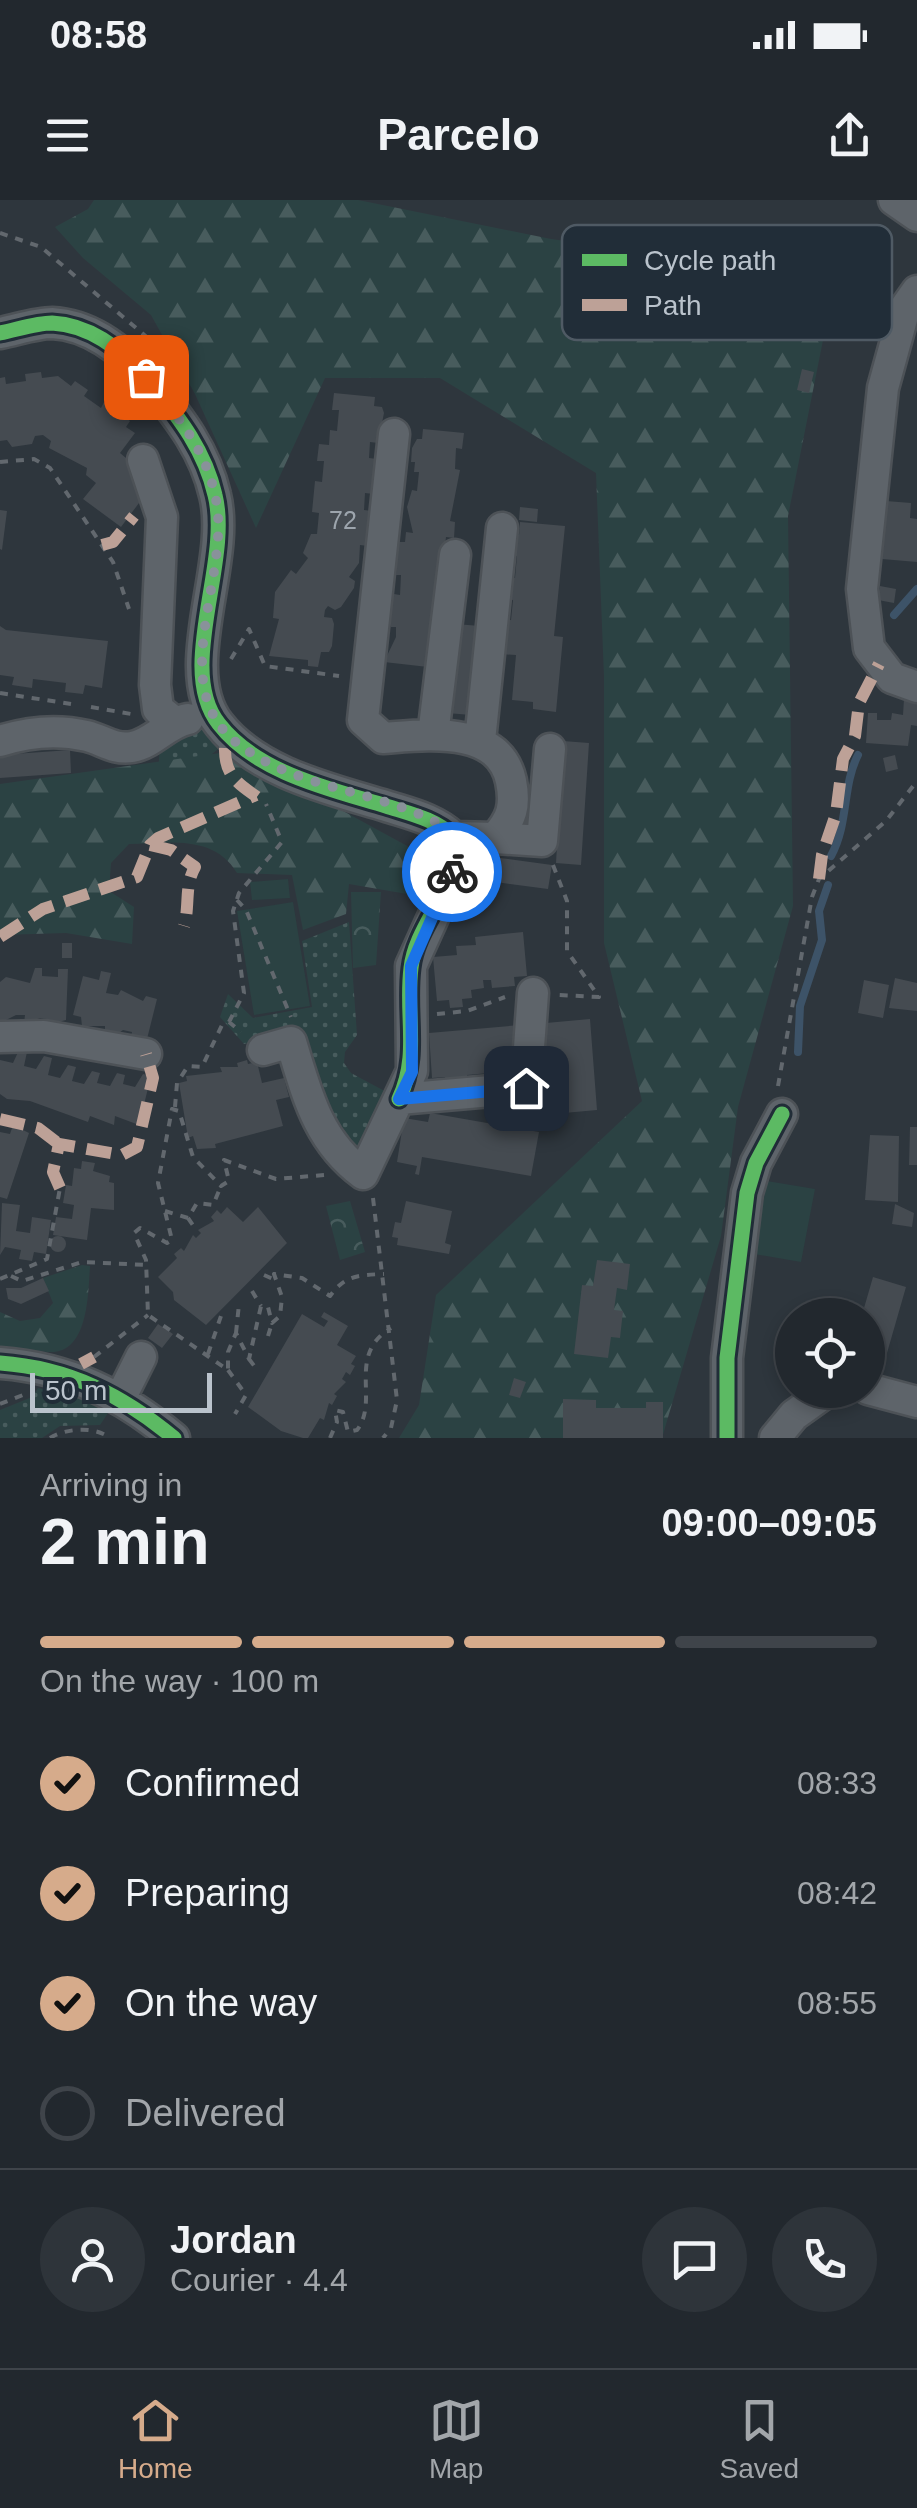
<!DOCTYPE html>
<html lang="en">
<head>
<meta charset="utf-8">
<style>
	body { margin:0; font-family:Arial,sans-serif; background:#2e343a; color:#f1f3f6; height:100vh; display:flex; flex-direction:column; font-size:38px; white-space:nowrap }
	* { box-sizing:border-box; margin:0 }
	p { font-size:32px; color:#a2a6aa }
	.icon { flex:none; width:55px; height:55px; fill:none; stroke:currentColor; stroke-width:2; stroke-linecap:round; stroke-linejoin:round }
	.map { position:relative; height:1238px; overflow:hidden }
	.side { display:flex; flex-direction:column; background:#22282e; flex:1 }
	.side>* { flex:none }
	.tools { position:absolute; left:775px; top:1098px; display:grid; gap:20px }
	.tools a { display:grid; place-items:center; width:110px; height:110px; border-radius:50%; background:#22282e; box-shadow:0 5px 15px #0003,0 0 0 2px #3f444a; font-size:50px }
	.scale { position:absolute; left:30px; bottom:25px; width:182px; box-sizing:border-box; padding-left:10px; border:5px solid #bac3cc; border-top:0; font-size:28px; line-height:35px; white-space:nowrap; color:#bac3cc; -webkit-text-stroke:8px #212d38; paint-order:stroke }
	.pin { position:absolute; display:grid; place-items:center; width:85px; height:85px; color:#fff; margin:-42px; border-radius:20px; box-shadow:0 5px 15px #0006 }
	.courier { position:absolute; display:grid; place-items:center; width:100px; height:100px; margin:-50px; border:8px solid #1a73e8; border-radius:50%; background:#fff; color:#222; box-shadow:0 2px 12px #0007 }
	.summary em { font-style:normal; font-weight:800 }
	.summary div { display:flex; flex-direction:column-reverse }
	.summary { display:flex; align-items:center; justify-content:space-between; height:170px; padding:0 40px }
	h1 { font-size:65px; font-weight:800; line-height:75px }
	.bar { display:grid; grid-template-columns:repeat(4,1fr); gap:15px 10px; align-content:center; height:120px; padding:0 40px }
	.bar i { height:12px; border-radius:8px; background:#3f444a }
	.bar .on { background:#d6ab8b }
	.bar p { grid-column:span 4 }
	.line { display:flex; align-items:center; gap:25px; padding:0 40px; border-top:2px solid #3f444a }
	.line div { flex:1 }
	.round { display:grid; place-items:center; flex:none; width:105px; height:105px; border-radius:52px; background:#2e343a }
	ol { padding:0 40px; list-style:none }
	li { display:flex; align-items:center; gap:30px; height:110px }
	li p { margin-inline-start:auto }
	li .icon { padding:10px; border-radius:50%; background:#d6ab8b; color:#111; stroke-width:4 }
	li:last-child { color:#a2a6aa }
	li i { width:55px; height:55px; border:5px solid #3f444a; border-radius:50% }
	.status { display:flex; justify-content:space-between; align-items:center; height:70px; padding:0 50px; background:#22282e; direction:ltr }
	.status svg { height:28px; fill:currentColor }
	header { display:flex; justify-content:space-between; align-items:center; height:130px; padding:0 40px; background:#22282e; font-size:45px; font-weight:800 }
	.tab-bar { display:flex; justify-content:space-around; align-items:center; height:140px; border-top:2px solid #3f444a; background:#22282e; font-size:28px; color:#a2a6aa }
	.tab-bar a { display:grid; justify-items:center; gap:5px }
	.tab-bar .on { color:#d6ab8b }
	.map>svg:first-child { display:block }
</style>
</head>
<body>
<div class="status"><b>08:58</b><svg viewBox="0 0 49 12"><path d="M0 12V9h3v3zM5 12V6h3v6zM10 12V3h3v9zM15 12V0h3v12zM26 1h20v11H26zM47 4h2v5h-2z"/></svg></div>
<header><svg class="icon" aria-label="menu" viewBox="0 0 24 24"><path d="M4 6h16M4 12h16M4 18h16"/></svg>Parcelo<svg class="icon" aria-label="share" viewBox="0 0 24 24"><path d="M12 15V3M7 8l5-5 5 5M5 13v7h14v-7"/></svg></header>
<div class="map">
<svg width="917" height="1238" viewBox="0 0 917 1238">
	<defs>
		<pattern id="grass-dots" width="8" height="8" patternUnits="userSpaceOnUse" patternTransform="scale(2.5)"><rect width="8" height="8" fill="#2b4243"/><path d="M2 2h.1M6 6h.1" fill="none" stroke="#485c5d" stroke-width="1.8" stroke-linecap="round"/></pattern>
		<pattern id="forest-firs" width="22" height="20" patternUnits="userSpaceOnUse" patternTransform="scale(2.5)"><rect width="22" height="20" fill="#2b4243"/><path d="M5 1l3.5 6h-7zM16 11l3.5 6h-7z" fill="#485c5d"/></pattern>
		<pattern id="park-crowns" width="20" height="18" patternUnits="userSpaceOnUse" patternTransform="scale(2.5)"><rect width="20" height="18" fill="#2b4243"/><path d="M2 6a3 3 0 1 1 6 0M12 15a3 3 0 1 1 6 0" fill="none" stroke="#485c5d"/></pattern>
	</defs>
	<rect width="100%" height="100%" fill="#2e363d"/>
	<path fill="url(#grass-dots)" d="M199 525 223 545 201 563 158 573 160 547Z
		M349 722 357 835 345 852 344 863 351 873 392 895 363 953 350 959 295 830 244 844 220 817 228 794 253 818 312 807 302 741Z
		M38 1188 75 1196 108 1213 100 1225 60 1226 42 1238H0V1210L32 1197Z"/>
	<path fill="url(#forest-firs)" d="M94 0H358L551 39 760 68 826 125 788 316 793 706 738 907 721 1036 662 1238H399L419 1205 436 1095 642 901 604 743V476L596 273 440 178H325L256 328 195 194 151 115 83 58 55 27 88 9Z
		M220 553 323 600 431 659 413 695 349 684 346 714 303 730 292 675 237 673C214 634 168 643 129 644L111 663 109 691 134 707 132 744 66 733 0 735V584Z
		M82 1065 90 1066C88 1093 89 1155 48 1152 31 1151 16 1145 0 1152V1112L20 1121 40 1118 53 1103 43 1078Z"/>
	<path fill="url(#park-crowns)" d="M351 692H381L376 765 353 768Z
		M350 1001 365 1052 340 1060 326 1006Z"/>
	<path fill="#2b4243" d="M288 679 290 698 252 700 250 682Z
		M293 702 310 806 254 815 237 711Z
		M767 981 815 989 801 1062 754 1054Z"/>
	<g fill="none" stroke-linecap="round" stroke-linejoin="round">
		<path stroke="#3d5368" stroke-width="8" d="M894 415 917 389
			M831 656C849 623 842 586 858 555
			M798 852 800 806 822 740 819 711 828 685"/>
	</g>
	<path fill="#454b51" d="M802 169 814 172 809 193 797 190Z
		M41 172 42 178 58 176 71 186 75 181 88 190 84 196 101 208 104 202 130 221 126 227 135 233 120 253 126 258 128 254 142 286 136 294 142 299 121 327 83 299 96 283 86 275 87 268 49 248 51 241 43 235 35 236 32 244 12 247 7 240 0 241V178L5 177 6 184 26 181 25 174Z
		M334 193 375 197 374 206 382 207 384 213 378 243 370 242 369 258 377 259 373 294 365 293 364 310 372 311 368 346 360 345 359 363 349 377 355 381 354 388 341 407 335 410 328 406 325 410 324 417 332 418 334 424 332 446 329 452H321L318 467 308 466V460L269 456 279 419 273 418 275 392 291 370 296 374 308 358 303 353 311 334H317L319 313 312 312 315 281 322 282 324 261H317L319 244 329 245 330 230 337 231 339 210H332Z
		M423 229 464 233 462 249 456 248 455 269 460 270 450 321 455 322 454 338 446 337 444 353 439 352 437 372 443 373 428 467 384 462 396 437V427H391L388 417 390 403 394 394 400 395 401 375H396L397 365H393L394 351 398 352 399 342H405L406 332 413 333 407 307 412 290 417 291 419 272H414L415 262H411L412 248 417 239H422Z
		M886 301 911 303 910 318 917 319V362L882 359Z
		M520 307 538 309 537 322 519 320Z
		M0 310 7 311 2 350 0 349Z
		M520 322 565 326 554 436 563 437 556 512 533 509V502L512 500 516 455 500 454V419L511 420 513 400 502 399 505 377 515 378 517 356 506 355 509 334 519 335Z
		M880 386 896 389 894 403 878 400Z
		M456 424 480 426 471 515 447 513Z
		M0 426 6 430 108 441 102 488 85 485 83 494 65 492 66 483 33 479 32 488 12 485 14 477 0 475Z
		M904 499 917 500V526L911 525 908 546 866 543 868 513H877V520H891L892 513 903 515Z
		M563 541 589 543 581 665 556 663Z
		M70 550 71 573 0 578V555Z
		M895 555 898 569 886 572 883 558Z
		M485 656 552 665 548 689 481 680Z
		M463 666 479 670 474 696 458 693Z
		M523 732 527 776 514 777 515 786 492 788 491 780H483L484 788 471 790 472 798 462 799 463 807 450 808 449 800 437 801 433 757 457 755 456 746 476 745 475 737Z
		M62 743H72V758H62Z
		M35 768H42V776L58 777V769H68L66 820 47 825V819L40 818 24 824 25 815H16L0 823V782L6 777 30 783Z
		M101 771 111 773 106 793 118 795 121 790 143 801 146 796 157 799 147 839 130 841 132 832 123 830 113 837 105 835V826H82L81 817 73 815 83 776 99 780Z
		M895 778 917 783V811L889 808Z
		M864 780 889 785 883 818 858 813Z
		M590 819 597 910 553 914 552 901 544 902 542 879 550 878 549 858H540L539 836 547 835 546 823Z
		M520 825 523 871H510L511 881 489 883V873L467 875 468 885 446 887 445 877 432 878 429 833Z
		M19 850 27 852 24 866 36 869 44 856 52 858 48 875 60 878 68 865 76 867 72 881 84 884 92 871 100 873 97 883 110 886 117 873 125 875 123 884 135 887 143 874 151 876 139 925 115 916 114 925 90 916 88 922 30 901 7 899 0 894V860L13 863Z
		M247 860 248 864 257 862 262 883 284 878 289 897 276 900 283 926 215 944 216 948 197 949 193 936 188 938 179 883 187 881 186 876 222 872 220 867H238L237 863Z
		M430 913 539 932 531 976 422 957 419 975 415 974 417 966 397 962 404 918 428 922Z
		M13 925 29 933 7 999 0 997V932L10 934Z
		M910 927H917V965H909Z
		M870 935 899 936 898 1002 865 1000Z
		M82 961 95 963 93 971 110 976 109 982 114 983V1010L91 1008 87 1040 53 1035 56 1017 72 1019 74 1005 63 1003 66 985 72 986 74 968 81 969Z
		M406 1001 452 1011 445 1043 451 1045 449 1054 397 1045 398 1038 392 1037 395 1022 401 1023Z
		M2 1003 20 1005 16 1031 30 1033 32 1017 51 1020 46 1054 34 1052 32 1061 19 1059 21 1050 5 1047 0 1055Z
		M895 1004 914 1013 912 1027 892 1024Z
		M227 1007 243 1022 258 1007 287 1043 206 1125 174 1100 173 1092 158 1077 177 1058 174 1054 181 1048 184 1051 193 1035 196 1038 201 1033 198 1030 214 1021 211 1017 217 1010 221 1014Z
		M50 1044a8 8 0 1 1 16 0a8 8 0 1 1-16 0Z
		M597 1060 630 1064 627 1090 617 1088 614 1110 623 1111 620 1138 611 1137 608 1158 574 1154 582 1085 593 1086Z
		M873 1077 906 1087 887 1153 868 1147V1115H862Z
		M43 1078 49 1091 21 1104 8 1099 6 1088H21Z
		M324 1112 348 1126 337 1145 356 1156 351 1164 355 1166 350 1175 346 1172 342 1179 346 1182 334 1194 337 1196 332 1205 329 1203 324 1220 320 1218 308 1238H303L281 1231 248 1207 302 1114 324 1127 328 1121 321 1117Z
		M158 1124 173 1134 162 1148 148 1138Z
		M514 1178 526 1182 520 1198 509 1195Z
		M563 1199 596 1200V1208H646V1202H663V1238H563Z"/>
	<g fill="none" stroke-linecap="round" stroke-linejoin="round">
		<defs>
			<path id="minor" d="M894 0 917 16
				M917 91 905 108 883 188 862 389 869 448 892 478 917 487
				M0 133C16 130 36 123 52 123 94 125 127 154 152 184 180 219 205 251 215 295 232 362 175 469 219 524 257 573 330 589 386 606 411 614 435 619 454 637L456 652 449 682 411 766 412 871 363 974C317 940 307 894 291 842L263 850
				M394 234 363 520 383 538C427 535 499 525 511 581 516 606 512 619 495 638L454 637
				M143 260 162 317 155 485 158 509 174 522
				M433 535 455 355
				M0 541C28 532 57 529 87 536 103 540 114 550 132 547 152 544 167 523 188 519
				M480 541 502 328
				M495 638 542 641 550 549
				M0 837 44 836 146 854
				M399 899 526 888 533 793
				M0 1163C69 1168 122 1195 174 1238
				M868 1189 917 1202
				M121 1197 141 1157
				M727 1238V1158L747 993 756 963 782 914
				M775 1238 794 1215 829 1190"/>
		</defs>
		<use href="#minor" stroke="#4d5257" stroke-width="35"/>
		<path stroke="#62686e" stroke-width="4" stroke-dasharray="8 8" stroke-linecap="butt" d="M0 33 41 47 149 139
			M832 119 839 123 852 84 876 86
			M0 262 34 259 50 268 113 362 129 409
			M231 459 249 429 265 466 339 476
			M0 493 71 504
			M91 507 131 514
			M553 665 567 701V751L599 797 559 795
			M237 700 246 710 291 817
			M437 814 467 811 505 797
			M229 822 244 793 233 711 239 693 282 642 266 604
			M778 886 812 697 819 679 886 621 917 581
			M175 907 177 883 188 866 202 867 222 825 229 822 241 832
			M324 975 276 979 224 960 229 981 221 986 193 957 179 911 172 909 158 983 172 1040 167 1043 140 1028 134 1033 146 1060 148 1115 228 1170V1152L236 1133 249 1159 261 1106 268 1107 272 1123 280 1116 282 1097 274 1074 302 1078 330 1096C345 1075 359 1075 384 1074
			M373 998 397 1200 391 1228 383 1238
			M165 1011 188 1018 197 1003 213 1005 221 986
			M188 1018 197 1031
			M264 1075 273 1079
			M11 1076 22 1081 82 1062 146 1065
			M0 1079 47 1059 60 988
			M252 1091 261 1106
			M236 1133 239 1104
			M268 1136 272 1123
			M208 1154 221 1116
			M94 1157 148 1115
			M249 1159 255 1167
			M228 1170 246 1195 235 1214
			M0 1204 23 1195
			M50 1238C66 1228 95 1226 110 1238
			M330 1238 337 1222 335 1210 343 1212 348 1232 357 1230C380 1200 346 1155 391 1128"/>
		<use href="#minor" stroke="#5e646a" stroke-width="30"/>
		<path stroke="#bda197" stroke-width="12" stroke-dasharray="25 12" stroke-linecap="butt" d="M102 345 113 342 134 316
			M225 548C224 581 246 587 266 604
			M150 645 171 650 195 667C184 686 190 706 184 726
			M819 679 822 655 836 614 843 559 855 536 859 503 879 464
			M0 737 43 709 137 677 150 645 158 638 256 595
			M0 919 38 928 59 944
			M60 988 53 972 59 944 122 955 137 947 153 878 146 854
			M81 1164 94 1157"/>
		<defs>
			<path id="cycleway" d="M0 133C16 130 36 123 52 123 94 125 127 154 152 184 180 219 205 251 215 295 232 362 175 469 219 524 257 573 330 589 386 606 411 614 435 619 454 637 462 687 416 722 411 768 405 815 420 855 399 899
				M0 1163C69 1168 122 1195 174 1238
				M727 1238V1158L747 993 756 963 782 914"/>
		</defs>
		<use href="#cycleway" stroke="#212d38" stroke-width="21"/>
		<use href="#cycleway" stroke="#5cba63" stroke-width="15"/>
	</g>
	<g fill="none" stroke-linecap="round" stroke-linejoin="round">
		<path stroke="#89929a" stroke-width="10" stroke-dasharray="0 18" d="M146 177C176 214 205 248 215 295 234 373 162 484 237 543 298 591 379 589 443 626L454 637 452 672"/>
		<path stroke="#1a73e8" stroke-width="12" d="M452 672 411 766 412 872 399 899 526 888"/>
	</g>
	<g text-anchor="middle" stroke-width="8" stroke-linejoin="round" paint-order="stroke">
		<g font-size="25" fill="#9da5ad">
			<text x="343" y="329">72</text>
		</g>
	</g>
	<rect x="562" y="25" width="330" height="115" rx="15" fill="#212d38" stroke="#4f5a64" stroke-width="2.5"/>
	<rect x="582" y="54" width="45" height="12" fill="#5cba63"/>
	<rect x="582" y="99" width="45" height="12" fill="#bda197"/>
	<g font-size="28" fill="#bac3cc">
		<text x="644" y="70">Cycle path</text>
		<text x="644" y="115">Path</text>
	</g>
</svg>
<div class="tools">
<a><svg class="icon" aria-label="locate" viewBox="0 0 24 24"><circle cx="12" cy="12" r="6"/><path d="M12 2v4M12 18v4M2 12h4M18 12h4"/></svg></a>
</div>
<div class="scale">50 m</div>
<div class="pin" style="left:146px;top:177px;background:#ea580c"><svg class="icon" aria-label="bag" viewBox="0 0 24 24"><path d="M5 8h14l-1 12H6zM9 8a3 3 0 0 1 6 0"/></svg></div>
<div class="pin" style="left:526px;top:888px;background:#1f2937"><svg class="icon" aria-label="home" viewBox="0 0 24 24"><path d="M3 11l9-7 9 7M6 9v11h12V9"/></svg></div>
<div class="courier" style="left:452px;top:672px"><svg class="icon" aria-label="bike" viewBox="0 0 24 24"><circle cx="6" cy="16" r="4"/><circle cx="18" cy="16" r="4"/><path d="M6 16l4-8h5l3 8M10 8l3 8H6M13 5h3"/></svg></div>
</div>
<section class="side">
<div class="summary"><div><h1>2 min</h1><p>Arriving in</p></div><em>09:00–09:05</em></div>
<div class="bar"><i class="on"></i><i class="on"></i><i class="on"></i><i></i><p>On the way · 100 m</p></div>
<ol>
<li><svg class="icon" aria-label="check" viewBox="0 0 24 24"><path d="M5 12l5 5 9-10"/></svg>Confirmed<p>08:33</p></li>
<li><svg class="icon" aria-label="check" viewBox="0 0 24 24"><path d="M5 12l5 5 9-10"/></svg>Preparing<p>08:42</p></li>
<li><svg class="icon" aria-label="check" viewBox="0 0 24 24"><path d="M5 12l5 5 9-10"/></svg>On the way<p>08:55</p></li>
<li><i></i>Delivered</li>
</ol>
<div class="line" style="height:180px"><a class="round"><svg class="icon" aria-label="person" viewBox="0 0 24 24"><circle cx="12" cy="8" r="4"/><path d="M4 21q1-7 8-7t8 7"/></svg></a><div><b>Jordan</b><p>Courier · 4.4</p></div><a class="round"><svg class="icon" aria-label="chat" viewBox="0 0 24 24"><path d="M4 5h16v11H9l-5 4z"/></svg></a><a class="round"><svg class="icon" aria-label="phone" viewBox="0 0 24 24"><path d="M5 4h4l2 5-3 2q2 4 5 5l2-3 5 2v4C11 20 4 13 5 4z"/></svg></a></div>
</section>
<nav class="tab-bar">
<a class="on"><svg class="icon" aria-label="home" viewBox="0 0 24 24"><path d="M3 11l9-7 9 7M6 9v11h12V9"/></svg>Home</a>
<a><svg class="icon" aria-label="map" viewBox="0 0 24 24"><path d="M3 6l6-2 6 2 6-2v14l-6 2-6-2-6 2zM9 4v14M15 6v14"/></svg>Map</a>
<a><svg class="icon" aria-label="saved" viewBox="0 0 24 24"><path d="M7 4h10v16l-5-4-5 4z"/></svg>Saved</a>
</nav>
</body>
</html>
